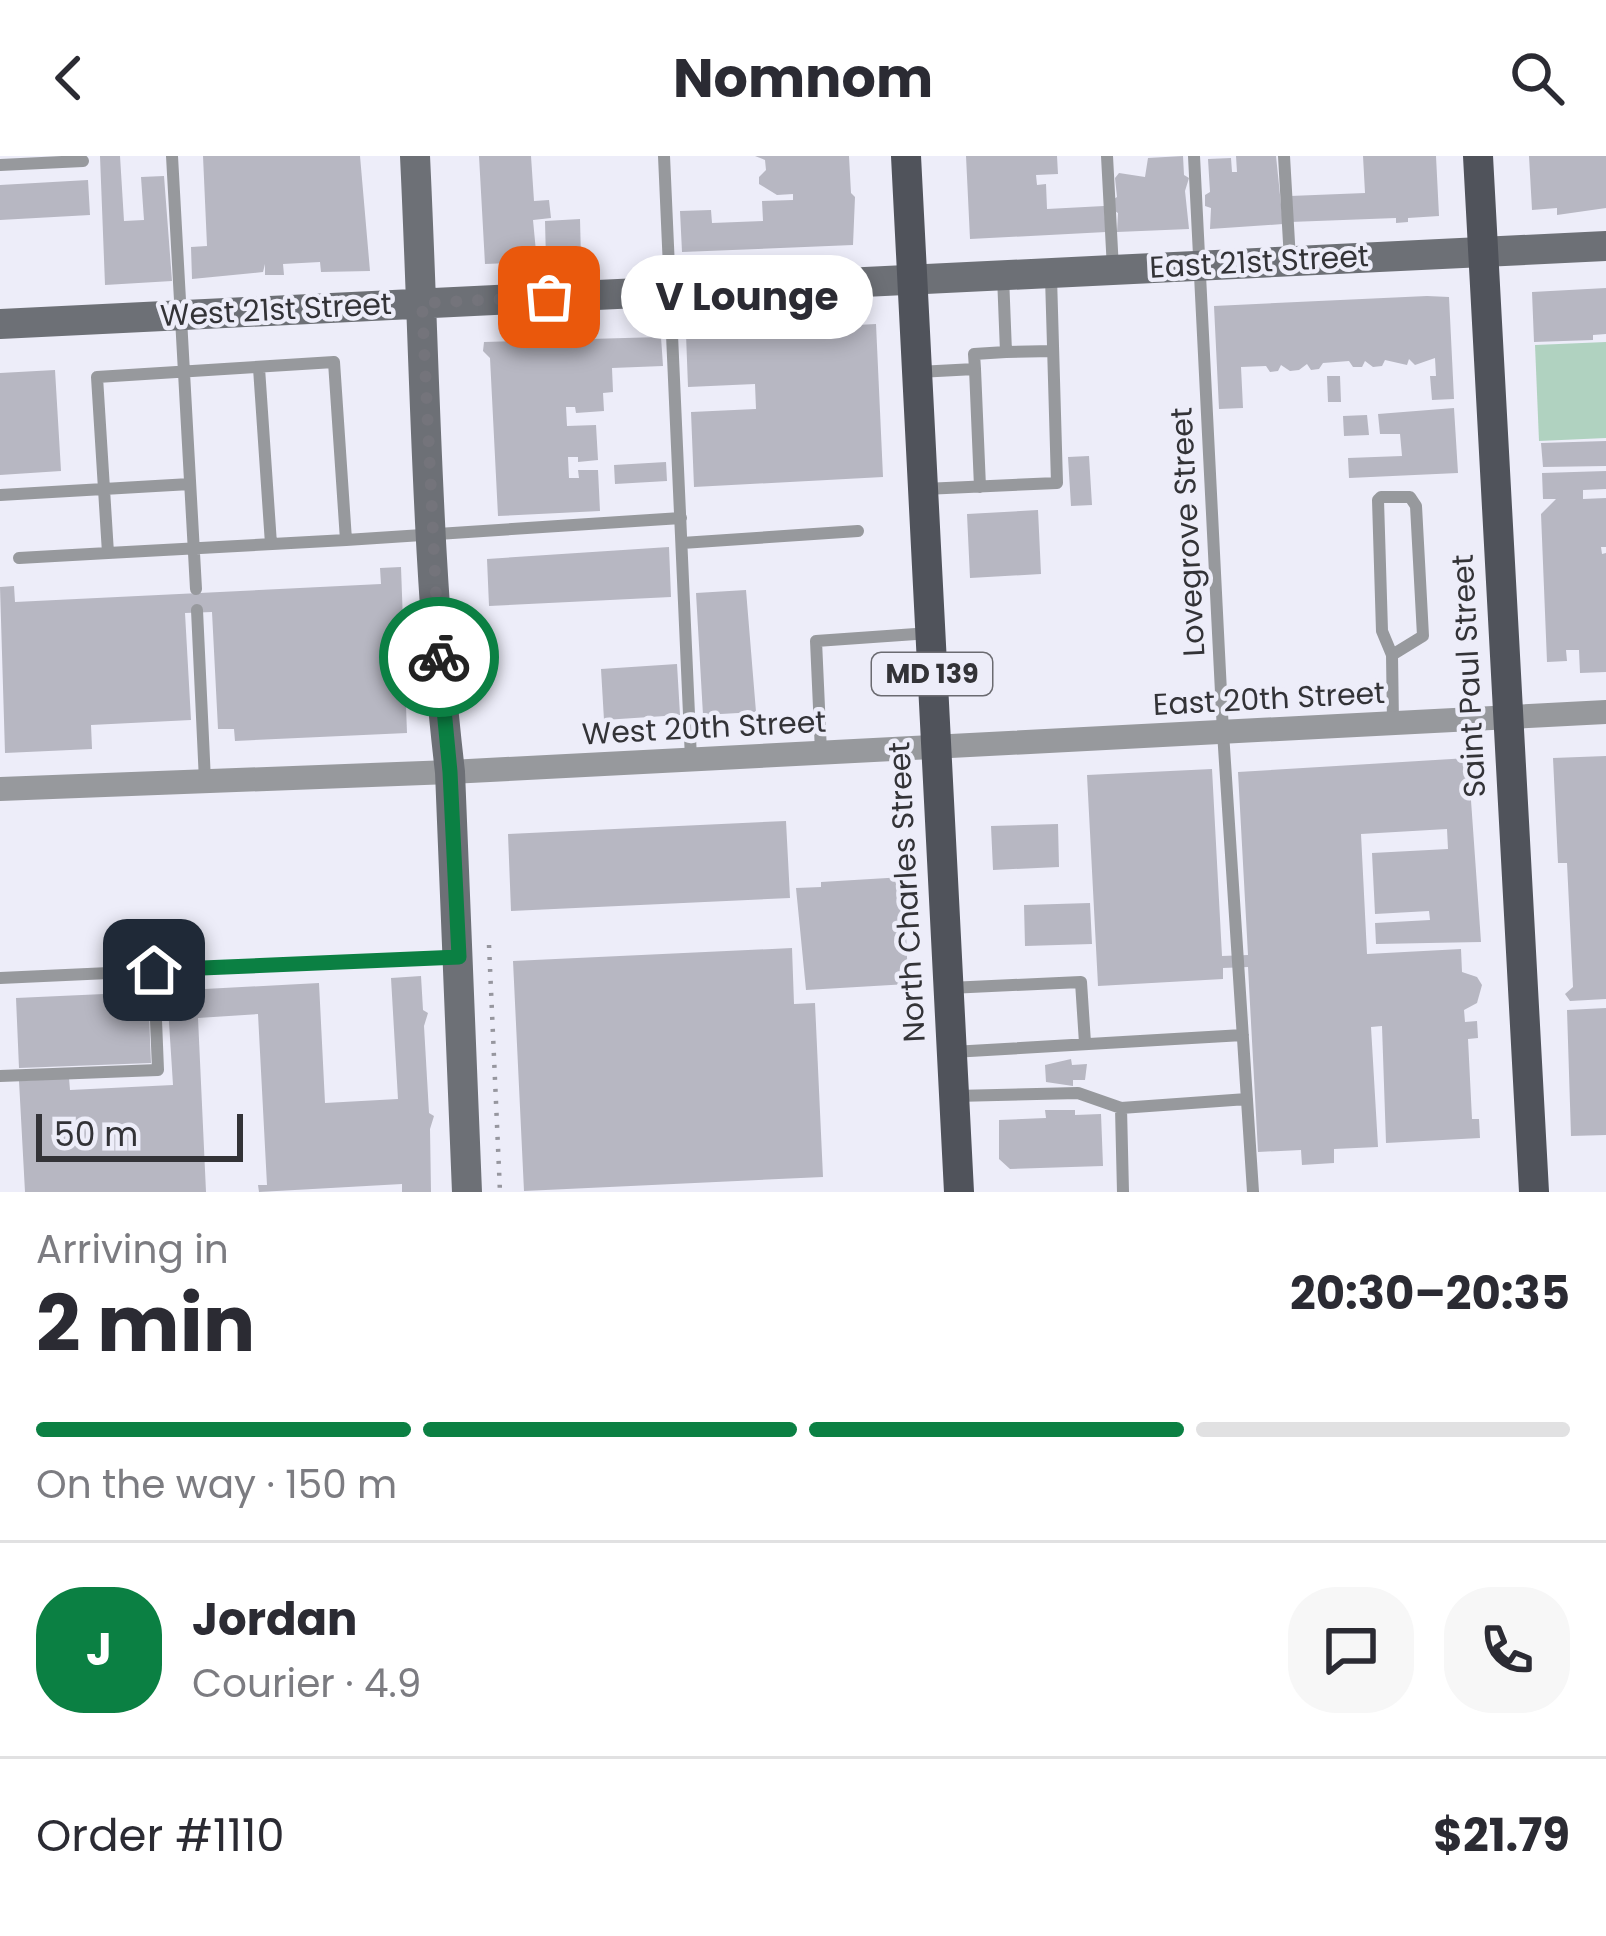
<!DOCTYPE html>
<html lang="en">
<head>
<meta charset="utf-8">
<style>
	body { margin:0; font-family:Poppins,sans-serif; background:#f7f7f7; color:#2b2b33; height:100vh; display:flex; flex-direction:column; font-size:45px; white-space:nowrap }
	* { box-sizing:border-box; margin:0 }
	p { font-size:39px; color:#7c7c81 }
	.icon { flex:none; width:66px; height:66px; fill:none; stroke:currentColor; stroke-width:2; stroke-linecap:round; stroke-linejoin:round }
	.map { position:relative; height:1036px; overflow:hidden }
	.drawer { display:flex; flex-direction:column; background:#fff; flex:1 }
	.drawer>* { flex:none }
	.scale { position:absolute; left:36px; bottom:30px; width:207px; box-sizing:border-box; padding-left:12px; border:6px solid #333337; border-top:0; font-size:33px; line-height:42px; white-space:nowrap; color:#333337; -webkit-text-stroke:9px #ededf9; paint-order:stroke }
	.pin { position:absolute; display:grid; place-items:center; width:102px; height:102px; color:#fff; margin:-51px; border-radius:24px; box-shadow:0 6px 18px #0006 }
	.courier { position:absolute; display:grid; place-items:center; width:120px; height:120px; margin:-60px; border:9px solid #0b8043; border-radius:50%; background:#fff; color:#222; box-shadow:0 3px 15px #0007 }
	.bubble { position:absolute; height:84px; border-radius:42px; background:#fff; box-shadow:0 6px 18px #0003; font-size:39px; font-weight:700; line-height:84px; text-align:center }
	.summary em { font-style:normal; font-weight:700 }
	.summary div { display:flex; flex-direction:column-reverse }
	.summary { display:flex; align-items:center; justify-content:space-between; height:204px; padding:0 36px }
	h1 { font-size:78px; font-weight:700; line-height:90px }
	.bar { display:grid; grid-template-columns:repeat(4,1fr); gap:18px 12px; align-content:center; height:144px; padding:0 36px }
	.bar i { height:15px; border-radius:9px; background:#e1e1e2 }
	.bar .active { background:#0b8043 }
	.bar p { grid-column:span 4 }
	.line { display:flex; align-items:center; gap:30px; padding:0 36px; border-top:3px solid #e1e1e2 }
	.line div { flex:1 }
	.round { display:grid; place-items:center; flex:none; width:126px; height:126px; border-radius:48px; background:#f7f7f7 }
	header { display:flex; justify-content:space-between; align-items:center; height:156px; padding:0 36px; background:#fff; font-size:54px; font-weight:700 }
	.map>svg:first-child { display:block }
</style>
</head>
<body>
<header><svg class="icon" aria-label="back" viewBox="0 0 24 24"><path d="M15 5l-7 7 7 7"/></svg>Nomnom<svg class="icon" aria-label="search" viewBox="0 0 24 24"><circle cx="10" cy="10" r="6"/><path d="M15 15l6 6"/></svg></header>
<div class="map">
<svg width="1606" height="1036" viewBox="0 0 1606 1036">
	<rect width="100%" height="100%" fill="#ededf9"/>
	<path fill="#b0d2c0" d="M1606 186V282L1539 285 1535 189Z"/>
	<path fill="#b7b7c2" d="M100 0H120L124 65 144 64 141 21 164 20 172 125 105 129Z
		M203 0H360L370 115 321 116 320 106 283 108 284 119H265V108L263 116 192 123 191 91 207 90Z
		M479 0H531L534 45 549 44 551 62 533 64 537 106 485 108Z
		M755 0H849L851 37 855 41 853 89 682 96 680 55 711 54 712 67 763 65 762 45 793 44V38L777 39 759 28V21L766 14 765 4Z
		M966 0H1057L1058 18 1036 19 1037 29 1046 28 1047 53 1104 50 1106 76 970 83Z
		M1183 0 1184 19 1189 22 1185 35 1189 73 1117 76 1118 57 1113 54 1112 44 1117 41 1115 22 1119 17 1145 21 1148 2Z
		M1236 0H1276L1283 68 1210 73 1211 52 1205 50V39L1210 36 1208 3 1231 2 1232 16H1237Z
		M1363 0H1436L1439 60 1408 62V66L1396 67V62L1290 66V40L1365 37Z
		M1529 0H1606V52L1557 59V52L1532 54Z
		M88 24 90 59 0 64V29Z
		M580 63 581 102 546 104 545 65Z
		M1606 132V178L1593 179V184L1534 186 1532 136Z
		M1427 140 1449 141 1454 243 1432 244 1430 220H1436L1435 202 1415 209 1409 203 1407 209 1385 204 1382 210 1373 211 1365 205 1362 211H1353L1349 205 1323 207 1319 213 1311 214 1307 208 1299 214 1290 215 1281 209 1278 215 1270 216 1266 210 1241 211 1243 252 1219 253 1214 150Z
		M852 165 857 169 876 168 883 321 694 331 691 256 756 253 755 228 688 231 686 178 806 172 817 168 840 170Z
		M661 181 663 210 612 212 613 236 603 237 604 255 576 257 575 251H566L567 270 596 269 598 304 578 306V301H568L569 322H579L578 314H598L600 355 498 360 490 202 483 195 484 186Z
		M55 214 61 315 0 319V217Z
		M1327 220H1340L1341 246H1328Z
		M1454 252 1458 317 1349 322 1348 302 1402 300 1400 278H1380L1378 258Z
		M1367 259 1369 279 1344 280 1343 260Z
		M1606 285V310L1543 311 1541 287Z
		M1089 300 1092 349 1071 350 1068 301Z
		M666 306 667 325 615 328 614 309Z
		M1606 315V333L1583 334V343L1606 342V391H1601L1602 398 1606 397V516L1580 517 1579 494H1566L1567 505 1547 506 1541 358 1556 343H1543L1542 317Z
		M1038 354 1041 418 970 422 967 358Z
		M669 391 671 441 489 450 487 403Z
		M401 411 407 577 235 585 234 573H218L212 456 185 457 191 564 91 569 92 593 5 597 0 431 14 430 15 446 381 428 380 412Z
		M746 434 756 556 703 559 696 437Z
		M677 508 680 559 604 564 601 513Z
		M1606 600V843L1570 845 1565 838 1573 831 1567 707H1558L1553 602Z
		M1468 602 1481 786 1376 788 1375 767 1430 764 1429 755 1375 758 1372 697 1448 693 1447 673 1361 678 1367 798 1461 793 1462 816 1477 821 1482 829 1477 847 1464 854 1465 866 1477 865 1478 882 1468 883 1472 963H1479L1480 982 1386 987 1382 870 1371 871 1378 991 1334 993V1007L1302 1009 1301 994 1258 996 1248 811 1223 812V823L1098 830 1087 619 1212 613 1222 800 1248 799 1238 616Z
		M786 665 790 742 511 755 508 678Z
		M1058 668 1059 711 993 714 991 670Z
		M904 721 908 828 806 834 796 732 821 731V726Z
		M1090 747 1092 788 1025 790 1024 749Z
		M792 792 794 848 815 847 823 1021 524 1035 513 805Z
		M421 820 423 854 428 857 424 870 429 957 434 960 430 973 431 1036H402V1028L259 1036 258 1029H267L258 858 198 862 206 1036H25L19 925 69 922 70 934 173 929 167 835 319 827 325 947 398 943 391 822Z
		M148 836 151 907 19 912 16 842Z
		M1606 852V979L1571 980 1567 854Z
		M1071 903 1072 909 1087 908 1085 924H1073V930L1046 926 1045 909Z
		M1045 954H1075V959L1101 958 1103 1010 1010 1013 999 1003V964L1046 962Z"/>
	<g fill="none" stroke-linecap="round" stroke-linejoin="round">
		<path stroke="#96969e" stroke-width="4.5" stroke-dasharray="3 9" stroke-linecap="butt" d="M489 789 500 1036"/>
		<path stroke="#97999d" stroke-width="12" d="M172 0 196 433
			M664 0 691 603
			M1107 0 1113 113
			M1194 0 1223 576 1253 1036
			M1284 0 1290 104
			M0 9 83 5
			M1003 120 1006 196 1053 195
			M334 206 346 384 108 397 97 221Z
			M259 212 271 388
			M975 213 974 198 1006 196
			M918 216 975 213 980 331
			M924 333 1057 327 1051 121
			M0 339 190 328
			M346 384 681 362
			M682 387 858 375
			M19 402 108 397
			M197 454 205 625
			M1392 499 1423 480 1416 350 1410 341H1381L1378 344 1382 475 1392 499 1393 567
			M821 596 816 485 930 477
			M0 822 458 801
			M949 832 1081 826 1085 887
			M952 896 1243 879
			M0 920 158 914 154 814
			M955 940 1078 937 1121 952 1247 943
			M1121 952 1123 1036"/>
		<path stroke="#97999d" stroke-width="24" d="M0 633 450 616 1606 556"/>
		<path stroke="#6d7076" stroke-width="30" d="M415 0C425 205 426 412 450 616L467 1036
			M0 168 1606 90"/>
		<path stroke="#50535b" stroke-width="30" d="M906 0 959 1036
			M1478 0 1534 1036"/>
	</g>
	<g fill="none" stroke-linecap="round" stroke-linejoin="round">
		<path stroke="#74747b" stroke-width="12" stroke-dasharray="0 21.6" d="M439 501 422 147 549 141"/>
		<path stroke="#0b8043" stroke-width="15" d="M154 814 459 801 450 616 439 501"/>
	</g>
	<g text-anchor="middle" stroke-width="9" stroke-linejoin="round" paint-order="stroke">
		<rect fill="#ededf9" stroke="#6b6b71" stroke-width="3" x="872" y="497" width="120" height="42" rx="9"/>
		<g font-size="27" font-weight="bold" fill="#333337">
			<text x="932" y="527">MD 139</text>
		</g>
		<g font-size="30" fill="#333337" stroke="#ededf9">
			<text transform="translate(1259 106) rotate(-3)" y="10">East 21st Street</text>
			<text transform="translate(276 154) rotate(-3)" y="10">West 21st Street</text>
			<text transform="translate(1188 376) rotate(-93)" y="10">Lovegrove Street</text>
			<text transform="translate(1469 520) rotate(-93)" y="10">Saint Paul Street</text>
			<text transform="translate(1269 543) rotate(-3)" y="10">East 20th Street</text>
			<text transform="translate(704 572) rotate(-3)" y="10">West 20th Street</text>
			<text transform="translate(907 736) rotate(-93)" y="10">North Charles Street</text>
		</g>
	</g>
</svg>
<div class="scale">50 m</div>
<div class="pin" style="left:549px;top:141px;background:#ea580c"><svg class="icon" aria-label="bag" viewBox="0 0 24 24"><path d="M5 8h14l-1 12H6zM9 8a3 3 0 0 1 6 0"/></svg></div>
<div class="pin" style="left:154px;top:814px;background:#1f2937"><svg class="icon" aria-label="home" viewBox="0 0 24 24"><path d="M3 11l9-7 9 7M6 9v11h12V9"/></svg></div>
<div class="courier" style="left:439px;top:501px"><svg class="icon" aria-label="bike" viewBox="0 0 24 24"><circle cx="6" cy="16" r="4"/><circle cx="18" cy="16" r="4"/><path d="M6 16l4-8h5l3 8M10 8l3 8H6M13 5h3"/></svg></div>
<div class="bubble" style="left:621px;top:99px;width:252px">V Lounge</div>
</div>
<section class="drawer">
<div class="summary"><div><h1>2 min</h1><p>Arriving in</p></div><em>20:30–20:35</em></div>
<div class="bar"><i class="active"></i><i class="active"></i><i class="active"></i><i></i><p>On the way · 150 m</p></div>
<div class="line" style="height:216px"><b class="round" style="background:#0b8043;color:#fff">J</b><div><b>Jordan</b><p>Courier · 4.9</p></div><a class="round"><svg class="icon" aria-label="chat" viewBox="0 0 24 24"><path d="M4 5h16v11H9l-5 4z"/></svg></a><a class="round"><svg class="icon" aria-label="phone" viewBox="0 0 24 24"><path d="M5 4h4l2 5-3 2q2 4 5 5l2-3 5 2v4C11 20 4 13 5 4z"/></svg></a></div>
<div class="line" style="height:156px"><div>Order #1110</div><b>$21.79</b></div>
</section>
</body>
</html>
